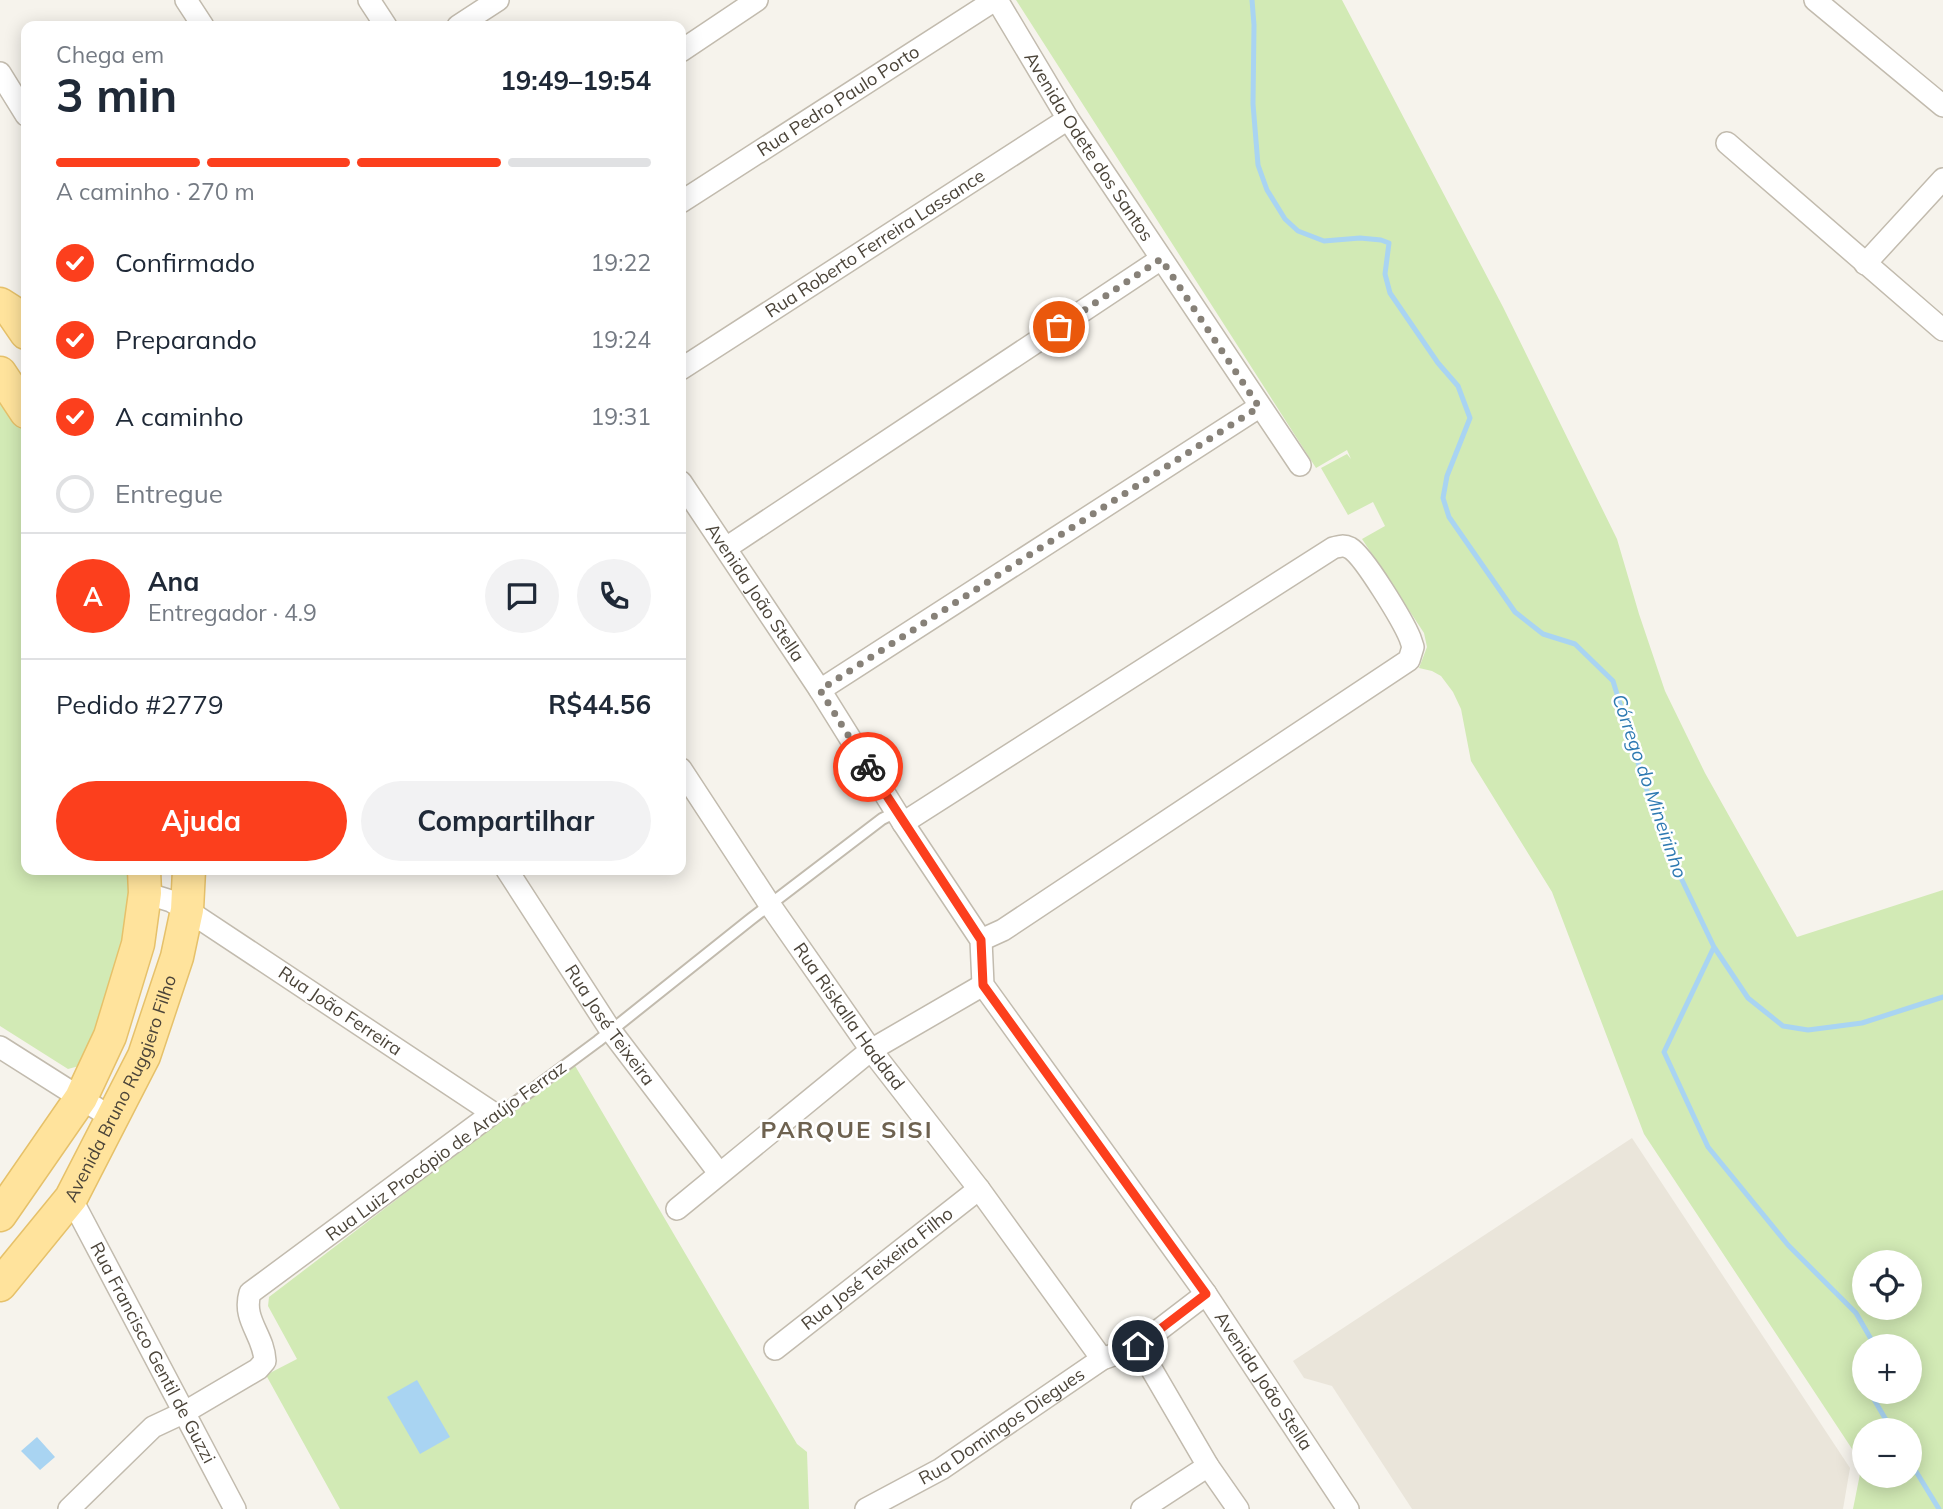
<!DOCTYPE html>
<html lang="pt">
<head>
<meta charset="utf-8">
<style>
	body { margin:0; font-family:Mulish,sans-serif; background:#f2f2f3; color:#1f2937; height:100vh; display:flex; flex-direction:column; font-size:26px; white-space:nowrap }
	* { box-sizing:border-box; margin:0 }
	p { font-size:23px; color:#747a83 }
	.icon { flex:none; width:38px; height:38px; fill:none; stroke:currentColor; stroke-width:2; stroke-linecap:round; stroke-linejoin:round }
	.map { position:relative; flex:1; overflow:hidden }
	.side { position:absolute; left:21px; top:21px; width:665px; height:854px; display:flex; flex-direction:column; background:#fff; border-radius:14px; box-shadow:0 4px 18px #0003 }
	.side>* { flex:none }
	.controls { position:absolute; left:1852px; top:1250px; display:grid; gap:14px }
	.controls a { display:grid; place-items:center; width:70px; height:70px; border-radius:50%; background:#fff; box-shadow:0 4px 18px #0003; font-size:35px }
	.pin { position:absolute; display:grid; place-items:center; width:60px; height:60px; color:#fff; margin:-30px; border:4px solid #fff; border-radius:50%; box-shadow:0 2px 7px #0007 }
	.courier { position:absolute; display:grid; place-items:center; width:70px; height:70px; margin:-35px; border:5px solid #fc3f1d; border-radius:50%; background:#fff; color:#222; box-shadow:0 2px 9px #0007 }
	.head em { font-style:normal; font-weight:700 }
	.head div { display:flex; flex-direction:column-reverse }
	.head { display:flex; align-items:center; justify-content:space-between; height:119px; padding:0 35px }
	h1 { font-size:46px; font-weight:700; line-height:52px }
	.bar { display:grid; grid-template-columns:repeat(4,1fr); gap:10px 7px; align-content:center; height:84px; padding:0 35px }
	.bar i { height:9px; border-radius:5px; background:#e0e1e3 }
	.bar .current { background:#fc3f1d }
	.bar p { grid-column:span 4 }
	.line { display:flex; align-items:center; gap:18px; padding:0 35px; border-top:2px solid #e0e1e3 }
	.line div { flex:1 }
	.round { display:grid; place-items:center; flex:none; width:74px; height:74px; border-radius:37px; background:#f2f2f3 }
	ol { padding:0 35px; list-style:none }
	li { display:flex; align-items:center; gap:21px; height:77px }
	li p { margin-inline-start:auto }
	li .icon { padding:7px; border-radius:50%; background:#fc3f1d; color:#fff; stroke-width:4 }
	li:last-child { color:#747a83 }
	li i { width:38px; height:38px; border:4px solid #e0e1e3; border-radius:50% }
	.button { display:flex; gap:14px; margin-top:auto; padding:14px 35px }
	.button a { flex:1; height:80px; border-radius:42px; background:#fc3f1d; color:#fff; font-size:28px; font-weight:700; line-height:80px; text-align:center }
	.button a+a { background:#f2f2f3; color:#1f2937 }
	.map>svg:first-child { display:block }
</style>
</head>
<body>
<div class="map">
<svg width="1943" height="1509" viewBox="0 0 1943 1509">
	<rect width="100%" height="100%" fill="#f6f3ec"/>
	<path fill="#eae5da" d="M1632 1138 1850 1468 1843 1509H1412L1332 1386 1304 1378 1293 1361Z"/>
	<path fill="#d2eab5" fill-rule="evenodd" d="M1016 0H1342L1503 307 1617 539 1639 614 1665 691 1705 773 1797 937 1943 890V1509H1853L1862 1464 1644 1134 1552 892 1471 761 1461 709 1453 692 1441 676 1432 671 1419 668 1427 647 1424 633 1362 539 1385 526 1373 502 1348 515 1321 468 1347 454 1351 459 1347 450 1316 468ZM1864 1262H1909V1307H1864ZM1864 1346H1909V1391H1864ZM1864 1430H1909V1475H1864Z
		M0 394 26 436V870H129V914L124 939 89 1054 79 1066 68 1069 0 1026Z
		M574 1064 797 1444 807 1452 809 1509H340L266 1375 297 1359 268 1306 269 1297Z"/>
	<path fill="#a9d4f2" d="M417 1380 450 1437 420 1454 387 1397Z
		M37 1437 55 1457 40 1470 21 1451Z"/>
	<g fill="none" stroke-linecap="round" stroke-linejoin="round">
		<path stroke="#a9d4f2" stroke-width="5" d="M1252 0 1254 25 1253 104 1258 165 1267 190 1285 219 1298 231 1324 241 1360 238 1381 240 1389 243 1385 274 1390 293 1438 363 1458 386 1470 418 1447 476 1443 498 1449 517 1515 612 1543 634 1575 644 1613 681 1644 782 1672 859 1714 947 1664 1052 1708 1147 1788 1245 1856 1313 1875 1346
			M1714 947 1748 998 1783 1026 1808 1030 1862 1023 1943 997
			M1869 1391 1892 1430
			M1909 1460 1939 1509"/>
		<defs>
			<path id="lane" d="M493 1113 509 1107 598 1041 751 919 882 819 896 812"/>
			<g id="street">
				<path d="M186 0 203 26"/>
				<path d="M369 0 386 26"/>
				<path id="s1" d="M997 0 1068 119 1300 465"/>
				<path d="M1815 0 1943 106"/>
				<path d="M458 26 498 0"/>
				<path d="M681 51 757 0"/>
				<path d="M0 73 26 115"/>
				<path d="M1727 143 1943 330"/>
				<path id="s2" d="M681 202 995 0"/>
				<path d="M1865 264 1943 179"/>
				<path id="s3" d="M681 369 1068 119"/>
				<path id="s4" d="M681 482 820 690 903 823 981 940 983 985 1206 1294 1348 1509"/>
				<path d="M726 548 1161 259"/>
				<path d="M820 690 1259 407"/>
				<path id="s5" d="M681 769 770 905 871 1050 979 1189 1102 1359"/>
				<path d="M903 823 1333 548C1340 546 1344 545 1350 548 1364 556 1403 621 1410 638L1413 647 1409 660 1003 930 981 940"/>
				<path id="s6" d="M507 870 611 1031 719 1173"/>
				<path d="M0 1047 112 1118"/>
				<path id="s7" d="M71 1198 235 1509"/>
				<path d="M677 1209 871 1050 983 985"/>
				<path d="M1138 1346 1208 1466 1238 1509"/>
				<path id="s8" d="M775 1349 979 1189"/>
				<path d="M69 1509 153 1427 185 1412 258 1369 265 1361C264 1335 242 1320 250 1293L493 1113 187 910 171 901 145 893"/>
				<path id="s9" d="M866 1509 941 1469 1102 1359 1138 1346 1206 1294"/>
				<path d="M1142 1509 1208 1466"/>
			</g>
			<g id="primary">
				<path d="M0 304 11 311 26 333"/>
				<path d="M0 373 26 412"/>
				<path d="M0 1215 81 1098 110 1036 138 944 145 893 144 870"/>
				<path id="s10" d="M0 1285 71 1198 144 1056 177 957 187 910 189 870"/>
			</g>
		</defs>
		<use href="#lane" stroke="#c2bbae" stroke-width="14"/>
		<use href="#street" stroke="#c2bbae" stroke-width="24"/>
		<use href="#primary" stroke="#e6c16a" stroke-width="35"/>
		<use href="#lane" stroke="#fff" stroke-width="10"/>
		<use href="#street" stroke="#fff" stroke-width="21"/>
		<use href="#primary" stroke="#ffe39c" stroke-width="32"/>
	</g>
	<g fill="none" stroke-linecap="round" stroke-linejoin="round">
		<path stroke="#878178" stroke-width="7" stroke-dasharray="0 12.6" d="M868 767 820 690 1259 407 1161 259 1059 327"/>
		<path stroke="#fc3f1d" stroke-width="9" d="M868 767 981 940 983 985 1206 1294 1138 1346"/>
	</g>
	<g text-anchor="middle" stroke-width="5" stroke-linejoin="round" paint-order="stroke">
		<g font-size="18" fill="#4b4439" stroke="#fff">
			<text dy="6" stroke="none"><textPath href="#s2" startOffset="187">Rua Pedro Paulo Porto</textPath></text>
			<text dy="6" stroke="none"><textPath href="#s1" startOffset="173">Avenida Odete dos Santos</textPath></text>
			<text dy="6" stroke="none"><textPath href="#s3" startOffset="231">Rua Roberto Ferreira Lassance</textPath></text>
			<text dy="6" stroke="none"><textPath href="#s4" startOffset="133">Avenida João Stella</textPath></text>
			<text transform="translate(340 1011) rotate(34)" y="6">Rua João Ferreira</text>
			<text dy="6" stroke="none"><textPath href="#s5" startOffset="299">Rua Riskalla Haddad</textPath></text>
			<text dy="6" stroke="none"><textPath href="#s6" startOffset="186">Rua José Teixeira</textPath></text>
			<text dy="6" stroke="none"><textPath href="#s10" startOffset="233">Avenida Bruno Ruggiero Filho</textPath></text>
			<text transform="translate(446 1151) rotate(-36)" y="6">Rua Luiz Procópio de Araújo Ferraz</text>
			<text dy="6" stroke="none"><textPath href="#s8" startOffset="130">Rua José Teixeira Filho</textPath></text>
			<text dy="6" stroke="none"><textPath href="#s7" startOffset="175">Rua Francisco Gentil de Guzzi</textPath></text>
			<text dy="6" stroke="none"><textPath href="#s4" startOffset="1078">Avenida João Stella</textPath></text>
			<text dy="6" stroke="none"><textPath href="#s9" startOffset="159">Rua Domingos Diegues</textPath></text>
		</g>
		<g font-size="19" font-style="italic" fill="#2e7ab2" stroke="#fff">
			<text transform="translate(1650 786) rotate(71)" y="7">Córrego do Mineirinho</text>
		</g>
		<g font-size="24" font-weight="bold" letter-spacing="2" fill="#6e6250" stroke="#fff">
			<text x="847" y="1138">PARQUE SISI</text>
		</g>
	</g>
</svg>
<div class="controls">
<a><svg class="icon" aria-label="locate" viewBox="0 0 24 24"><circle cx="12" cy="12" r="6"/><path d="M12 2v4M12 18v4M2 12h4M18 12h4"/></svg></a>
<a>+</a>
<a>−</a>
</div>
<div class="pin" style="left:1059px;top:327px;background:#ea580c"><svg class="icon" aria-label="bag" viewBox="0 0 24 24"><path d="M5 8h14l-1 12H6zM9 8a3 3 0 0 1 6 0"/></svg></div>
<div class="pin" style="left:1138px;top:1346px;background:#1f2937"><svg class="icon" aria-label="home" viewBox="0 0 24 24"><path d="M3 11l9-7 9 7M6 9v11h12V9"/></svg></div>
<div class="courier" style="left:868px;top:767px"><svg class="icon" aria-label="bike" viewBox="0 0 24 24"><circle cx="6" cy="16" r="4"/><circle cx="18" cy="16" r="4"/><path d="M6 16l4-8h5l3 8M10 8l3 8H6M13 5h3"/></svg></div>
<section class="side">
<div class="head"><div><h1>3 min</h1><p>Chega em</p></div><em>19:49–19:54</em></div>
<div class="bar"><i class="current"></i><i class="current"></i><i class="current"></i><i></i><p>A caminho · 270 m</p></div>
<ol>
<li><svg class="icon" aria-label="check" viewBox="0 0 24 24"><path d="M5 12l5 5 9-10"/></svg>Confirmado<p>19:22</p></li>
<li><svg class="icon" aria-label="check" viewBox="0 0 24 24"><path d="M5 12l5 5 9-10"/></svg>Preparando<p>19:24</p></li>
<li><svg class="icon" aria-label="check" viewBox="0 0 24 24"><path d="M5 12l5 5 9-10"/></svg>A caminho<p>19:31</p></li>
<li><i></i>Entregue</li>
</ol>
<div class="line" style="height:126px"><b class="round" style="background:#fc3f1d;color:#fff">A</b><div><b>Ana</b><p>Entregador · 4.9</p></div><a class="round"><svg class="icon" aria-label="chat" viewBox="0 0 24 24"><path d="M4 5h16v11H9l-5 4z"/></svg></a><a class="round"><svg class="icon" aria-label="phone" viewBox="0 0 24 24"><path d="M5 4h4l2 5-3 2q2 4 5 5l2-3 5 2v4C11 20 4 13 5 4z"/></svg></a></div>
<div class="line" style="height:91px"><div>Pedido #2779</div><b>R$44.56</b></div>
<div class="button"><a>Ajuda</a><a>Compartilhar</a></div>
</section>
</div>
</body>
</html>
